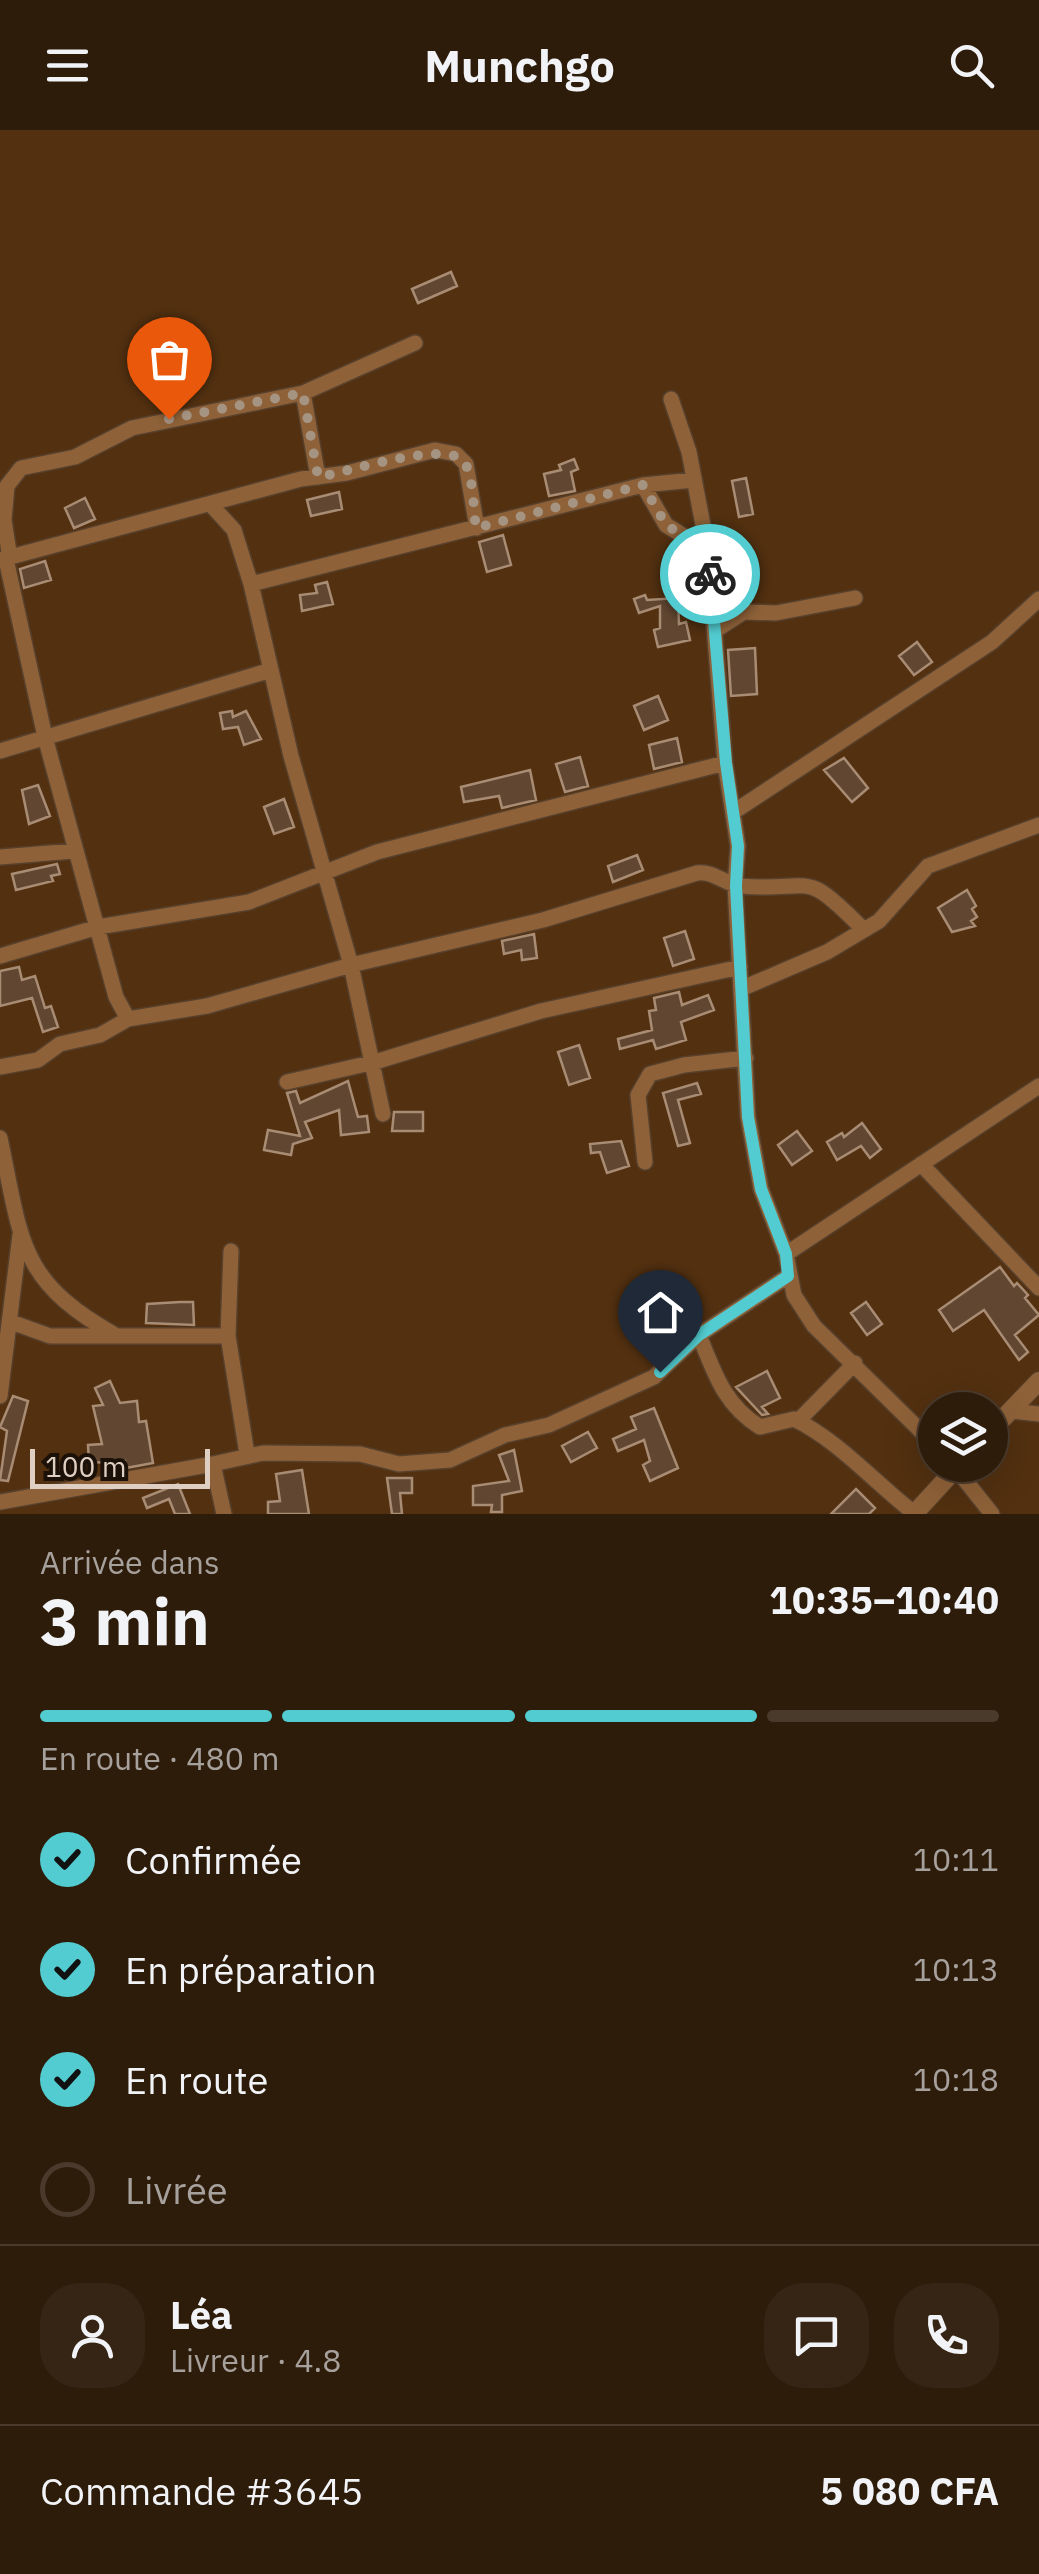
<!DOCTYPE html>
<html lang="fr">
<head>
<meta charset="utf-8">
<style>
	body { margin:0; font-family:"IBM Plex Sans",sans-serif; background:#362514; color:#f1f3f6; height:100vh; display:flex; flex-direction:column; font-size:38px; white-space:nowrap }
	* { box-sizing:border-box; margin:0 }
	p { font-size:32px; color:#a7a19d }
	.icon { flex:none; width:55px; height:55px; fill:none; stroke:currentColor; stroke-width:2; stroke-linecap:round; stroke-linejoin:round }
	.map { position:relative; height:1384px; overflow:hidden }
	.side { display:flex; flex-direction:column; background:#2e1c0b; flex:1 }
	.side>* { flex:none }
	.controls { position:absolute; left:918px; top:1262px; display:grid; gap:20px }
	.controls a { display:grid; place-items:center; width:90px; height:90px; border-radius:50%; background:#2e1c0b; box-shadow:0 10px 40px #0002,0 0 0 2px #493a2c; font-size:50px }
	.scale { position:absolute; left:30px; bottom:25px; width:180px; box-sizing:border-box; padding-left:10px; border:5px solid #decfc2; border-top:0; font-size:28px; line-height:35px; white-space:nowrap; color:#decfc2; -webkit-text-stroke:8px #1c1108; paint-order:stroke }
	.pin { position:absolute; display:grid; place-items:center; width:85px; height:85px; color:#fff; margin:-102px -42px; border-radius:50% 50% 50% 0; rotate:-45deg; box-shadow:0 0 10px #0007 }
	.pin .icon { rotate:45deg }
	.courier { position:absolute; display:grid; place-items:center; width:100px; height:100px; margin:-50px; border:8px solid #52ccd0; border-radius:50%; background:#fff; color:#222; box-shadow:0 2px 12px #0007 }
	.overview em { font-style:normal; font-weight:700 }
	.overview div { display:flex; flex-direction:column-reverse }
	.overview { display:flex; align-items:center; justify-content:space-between; height:170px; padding:0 40px }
	h1 { font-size:65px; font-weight:700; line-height:75px }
	.bar { display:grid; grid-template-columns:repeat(4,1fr); gap:15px 10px; align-content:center; height:120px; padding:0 40px }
	.bar i { height:12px; border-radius:8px; background:#493a2c }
	.bar .current { background:#52ccd0 }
	.bar p { grid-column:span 4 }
	.line { display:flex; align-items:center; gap:25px; padding:0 40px; border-top:2px solid #493a2c }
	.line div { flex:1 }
	.round { display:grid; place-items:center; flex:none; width:105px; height:105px; border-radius:40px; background:#362514 }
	ol { padding:0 40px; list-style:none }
	li { display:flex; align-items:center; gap:30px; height:110px }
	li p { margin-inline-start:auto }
	li .icon { padding:10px; border-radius:50%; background:#52ccd0; color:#111; stroke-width:4 }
	li:last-child { color:#a7a19d }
	li i { width:55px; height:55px; border:5px solid #493a2c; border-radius:50% }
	header { display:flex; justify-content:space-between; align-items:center; height:130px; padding:0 40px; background:#2e1c0b; font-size:45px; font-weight:700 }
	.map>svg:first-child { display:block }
</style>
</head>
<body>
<header><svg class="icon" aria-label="menu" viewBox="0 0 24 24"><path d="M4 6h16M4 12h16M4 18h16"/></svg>Munchgo<svg class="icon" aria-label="search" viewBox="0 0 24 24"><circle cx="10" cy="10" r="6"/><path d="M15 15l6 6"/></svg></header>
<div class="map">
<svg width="1039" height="1384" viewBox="0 0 1039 1384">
	<rect width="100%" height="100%" fill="#3d250f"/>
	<path fill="#523010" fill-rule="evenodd" d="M0 0H1039V1384H0ZM935 1280H990V1335H935Z"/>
	<path fill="#614731" stroke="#a98c74" stroke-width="2.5" d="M451 142 457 156 418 173 412 159Z
		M574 329 578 339 571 342 575 361 549 366 544 344 561 340 559 335Z
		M746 348 753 384 739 387 732 351Z
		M339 362 342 379 311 386 307 370Z
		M85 368 95 389 74 398 65 378Z
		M503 405 511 435 487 442 479 412Z
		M45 431 51 450 24 458 20 439Z
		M327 452 333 474 302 481 300 465 317 463 315 455Z
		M645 465 647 470 678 468 679 494 686 492 690 510 658 517 654 500 660 498V476L639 483 634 469Z
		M917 512 932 532 914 545 899 526Z
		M755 518 757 564 731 566 728 520Z
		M658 566 668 590 644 600 634 576Z
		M232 581 233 587 246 581 261 609 244 615 238 597 223 599 220 583Z
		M677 608 682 632 654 639 649 615Z
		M580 627 588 656 565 662 556 634Z
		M844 628 868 658 852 672 824 640Z
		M530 640 536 670 502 678 499 666 464 672 461 657Z
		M38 655 50 686 29 694 22 660Z
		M284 669 294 697 274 704 264 677Z
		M637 725 643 740 613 752 608 736Z
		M57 734 60 744 51 746 53 751 16 760 12 744Z
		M967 760 976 776 972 779 977 787 971 791 975 796 952 802 938 778Z
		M685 801 694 829 673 836 664 808Z
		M534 804 537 828 522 830 521 820 504 824 502 811Z
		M19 837 22 850 35 846 45 878 51 876 58 897 43 902 32 868 0 876V841Z
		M679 862 682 875 708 865 714 880 681 892 686 910 656 919 653 910 620 919 618 909 652 900 649 881 656 880 654 868Z
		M579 915 590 948 569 955 558 922Z
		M348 951 358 987 367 986 369 1002 341 1005 339 980 305 992 312 1008 293 1014 291 1025 264 1020 268 1000 300 1006 287 963 296 961 300 973Z
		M697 953 701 964 678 970 690 1013 678 1016 663 963Z
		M394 982H423V1001H392Z
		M862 993 881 1019 870 1028 861 1016 837 1030 827 1012 842 1003 844 1007Z
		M797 1001 812 1021 792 1035 778 1015Z
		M621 1011 629 1036 607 1043 600 1022 591 1023 590 1014Z
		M1000 1137 1014 1156 1017 1153 1028 1165 1025 1168 1039 1185 1015 1205 1028 1222 1019 1230 984 1180 953 1201 939 1180Z
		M180 1172H193L194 1195 146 1193 147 1174Z
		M866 1172 882 1194 867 1205 851 1183Z
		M767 1241 780 1268 762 1277 768 1284 762 1285 736 1257Z
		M110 1251 120 1273 137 1271 139 1292 146 1291 153 1333 126 1338 125 1331 89 1333 88 1315 102 1314 93 1276 103 1275 95 1258Z
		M13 1266 28 1271 8 1351 0 1350 7 1301 0 1297Z
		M654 1278 678 1338 650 1351 643 1335 650 1331 644 1310 618 1321 613 1309 636 1299 631 1287Z
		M588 1302 597 1318 571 1332 562 1316Z
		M514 1320 522 1361 502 1365V1382H491L492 1375H473V1356L509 1351 499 1325Z
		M302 1340 309 1384H268V1372L280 1371 276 1344Z
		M387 1348H412V1363H400L402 1384H392Z
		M178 1354 190 1384H175L169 1369 147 1378 143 1368Z
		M856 1359 875 1378 869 1384H831Z"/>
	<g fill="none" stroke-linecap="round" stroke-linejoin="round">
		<defs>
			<path id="minor" d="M303 263 318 347
				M671 269 689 322 708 421 725 633 738 716 735 756 748 987 761 1059 786 1124 794 1165 814 1196 935 1315
				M643 355 666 395 708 421
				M212 376 234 400 251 454 291 626 351 835 383 984
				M3 429 301 349 347 343 435 320 456 324 466 334 477 398
				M251 454 643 355 694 350
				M716 500 744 482 776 483 855 468
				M0 621 271 540
				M735 681 992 512 1039 469
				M0 727 74 721
				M0 826 98 797 249 772 377 722 725 633
				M743 858 827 822 879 791 928 736 1039 695
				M128 889 116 867 45 607 6 429 9 422 4 390 7 356 21 338 75 327 132 298 303 263 415 213
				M0 937 38 930 60 914 100 905 128 889 207 876 351 835 543 790 697 743C715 741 724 754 740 756 817 762 801 736 864 800
				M287 952 375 932 541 881 740 837
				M0 1008C22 1112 18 1151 117 1206
				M645 1032 638 965 650 944 684 935 746 928
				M921 1034 1039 1158
				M231 1121 228 1206 247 1324
				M786 1124 1039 956
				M11 1192 50 1206H228
				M699 1205C714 1242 724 1275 760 1297L794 1289C839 1311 874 1352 914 1383
				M0 1266 20 1105
				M1011 1281 1039 1284
				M798 1291 855 1233
				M213 1334 263 1323 360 1324 399 1334 450 1330 505 1305 549 1295 654 1247 699 1205 788 1146
				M953 1335 992 1384
				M0 1372 213 1334 224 1384"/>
			<path id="tertiary" d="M990 1302 1039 1251
				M914 1384 959 1335"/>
		</defs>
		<use href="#minor" stroke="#57402c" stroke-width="18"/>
		<use href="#tertiary" stroke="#57402c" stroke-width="20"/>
		<use href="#minor" stroke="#8e6138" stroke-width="15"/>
		<use href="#tertiary" stroke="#8e6138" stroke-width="18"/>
	</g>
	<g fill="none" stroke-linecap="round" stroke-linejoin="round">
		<path stroke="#a69483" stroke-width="10" stroke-dasharray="0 18" d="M169 289 303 263 318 347C346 343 454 306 466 335 474 353 473 378 476 398L643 355 666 395 708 421 710 444"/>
		<path stroke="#52ccd0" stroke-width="12" d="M660 1242 699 1205 788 1146 786 1124 761 1059 748 987 736 756 738 716 726 633 710 444"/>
	</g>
</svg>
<div class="controls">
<a><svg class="icon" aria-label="layers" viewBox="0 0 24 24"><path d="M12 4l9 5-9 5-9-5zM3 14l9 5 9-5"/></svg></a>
</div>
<div class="scale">100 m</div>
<div class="pin" style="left:169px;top:289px;background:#ea580c"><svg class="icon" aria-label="bag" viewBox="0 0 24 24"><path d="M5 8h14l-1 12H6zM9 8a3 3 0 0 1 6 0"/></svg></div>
<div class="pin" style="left:660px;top:1242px;background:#1f2937"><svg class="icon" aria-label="home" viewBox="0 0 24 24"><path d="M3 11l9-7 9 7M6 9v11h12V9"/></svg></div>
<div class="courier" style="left:710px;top:444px"><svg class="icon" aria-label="bike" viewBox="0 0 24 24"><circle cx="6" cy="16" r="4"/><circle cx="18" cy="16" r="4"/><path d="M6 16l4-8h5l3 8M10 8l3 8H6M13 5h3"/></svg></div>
</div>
<section class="side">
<div class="overview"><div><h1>3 min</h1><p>Arrivée dans</p></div><em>10:35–10:40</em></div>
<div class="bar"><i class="current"></i><i class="current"></i><i class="current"></i><i></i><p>En route · 480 m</p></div>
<ol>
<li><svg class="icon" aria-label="check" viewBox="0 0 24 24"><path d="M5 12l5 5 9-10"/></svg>Confirmée<p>10:11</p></li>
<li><svg class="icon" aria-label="check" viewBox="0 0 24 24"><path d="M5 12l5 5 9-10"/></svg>En préparation<p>10:13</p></li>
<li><svg class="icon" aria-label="check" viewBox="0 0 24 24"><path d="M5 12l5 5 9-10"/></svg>En route<p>10:18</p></li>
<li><i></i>Livrée</li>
</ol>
<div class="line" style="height:180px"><a class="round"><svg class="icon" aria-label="person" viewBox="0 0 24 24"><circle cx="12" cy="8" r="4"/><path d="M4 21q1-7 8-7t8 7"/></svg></a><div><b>Léa</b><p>Livreur · 4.8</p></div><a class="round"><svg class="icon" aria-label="chat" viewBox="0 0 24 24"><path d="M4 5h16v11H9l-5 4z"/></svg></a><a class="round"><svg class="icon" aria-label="phone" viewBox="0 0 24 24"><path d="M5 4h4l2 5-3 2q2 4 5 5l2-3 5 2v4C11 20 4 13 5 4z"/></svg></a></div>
<div class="line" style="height:130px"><div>Commande #3645</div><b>5 080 CFA</b></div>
</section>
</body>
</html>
